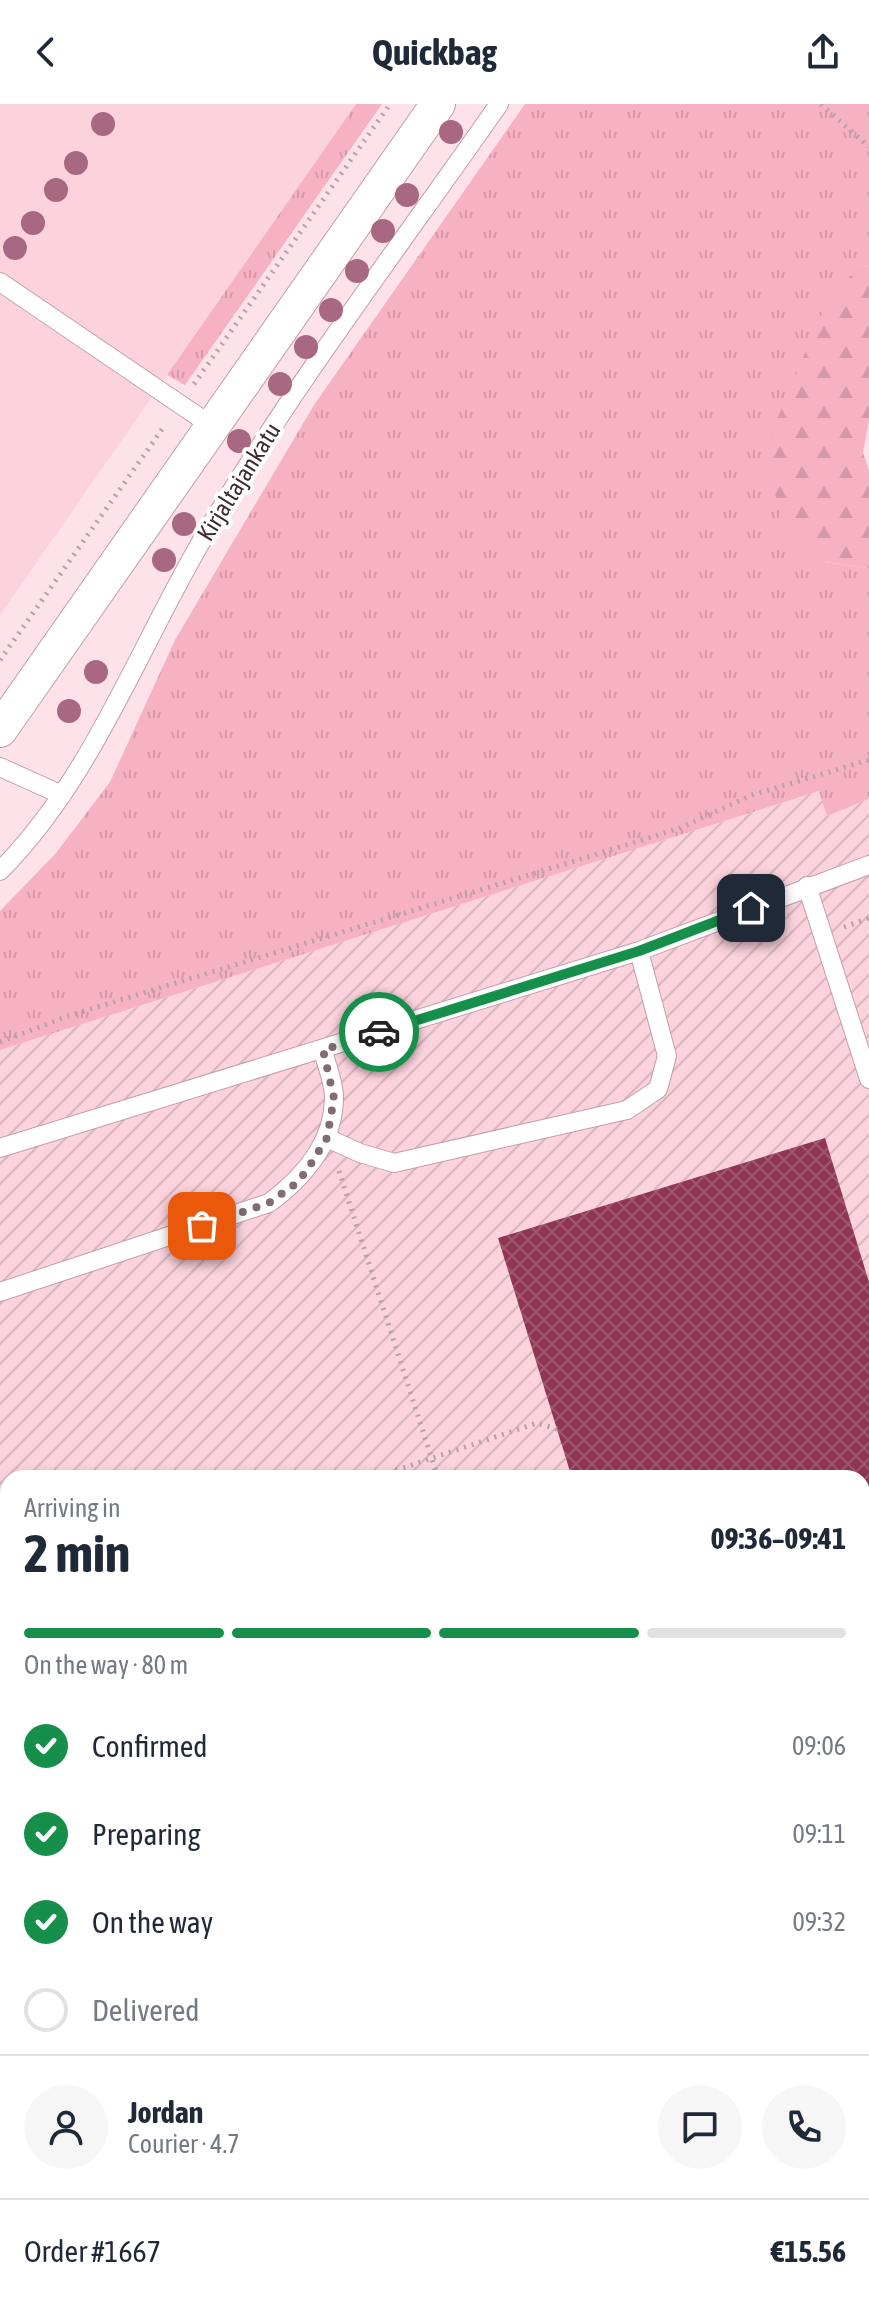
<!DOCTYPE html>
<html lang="en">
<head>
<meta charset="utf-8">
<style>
	body { margin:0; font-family:"Asap Condensed",sans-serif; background:#f6f6f7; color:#1f2937; height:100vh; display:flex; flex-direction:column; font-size:30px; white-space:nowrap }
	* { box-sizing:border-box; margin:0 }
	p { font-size:26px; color:#747a83 }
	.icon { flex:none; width:44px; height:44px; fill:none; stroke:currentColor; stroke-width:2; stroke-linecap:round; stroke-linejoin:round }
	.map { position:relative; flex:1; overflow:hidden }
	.details { position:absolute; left:0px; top:1366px; width:870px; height:848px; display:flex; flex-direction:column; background:#fff; border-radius:24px 24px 0 0; box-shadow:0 4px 12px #0003 }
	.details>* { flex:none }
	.pin { position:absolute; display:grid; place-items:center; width:68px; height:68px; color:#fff; margin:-34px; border-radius:16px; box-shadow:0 4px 12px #0006 }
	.courier { position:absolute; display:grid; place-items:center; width:80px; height:80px; margin:-40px; border:6px solid #158f4a; border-radius:50%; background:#fff; color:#222; box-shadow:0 2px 10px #0007 }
	.overview em { font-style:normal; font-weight:700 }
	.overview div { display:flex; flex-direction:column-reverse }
	.overview { display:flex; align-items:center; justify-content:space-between; height:136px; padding:0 24px }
	h1 { font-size:52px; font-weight:700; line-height:60px }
	.bar { display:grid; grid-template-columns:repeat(4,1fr); gap:12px 8px; align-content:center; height:96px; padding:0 24px }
	.bar i { height:10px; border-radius:6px; background:#e0e1e3 }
	.bar .active { background:#158f4a }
	.bar p { grid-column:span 4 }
	.line { display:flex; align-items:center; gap:20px; padding:0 24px; border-top:2px solid #e0e1e3 }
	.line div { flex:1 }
	.round { display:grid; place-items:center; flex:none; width:84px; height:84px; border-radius:42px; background:#f6f6f7 }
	ol { padding:0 24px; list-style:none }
	li { display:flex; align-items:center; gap:24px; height:88px }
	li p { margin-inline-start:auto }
	li .icon { padding:8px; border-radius:50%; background:#158f4a; color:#fff; stroke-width:4 }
	li:last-child { color:#747a83 }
	li i { width:44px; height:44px; border:4px solid #e0e1e3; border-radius:50% }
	header { display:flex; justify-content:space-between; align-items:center; height:104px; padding:0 24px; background:#fff; font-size:36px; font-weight:700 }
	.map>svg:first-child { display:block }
</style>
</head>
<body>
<header><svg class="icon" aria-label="back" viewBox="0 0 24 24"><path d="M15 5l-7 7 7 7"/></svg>Quickbag<svg class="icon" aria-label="share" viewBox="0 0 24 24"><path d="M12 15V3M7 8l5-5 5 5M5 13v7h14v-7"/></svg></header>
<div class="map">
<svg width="869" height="2214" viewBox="0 0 869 2214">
	<defs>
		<pattern id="industrial-furrows" width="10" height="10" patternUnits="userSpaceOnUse" patternTransform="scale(2)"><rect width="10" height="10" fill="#fcd3dd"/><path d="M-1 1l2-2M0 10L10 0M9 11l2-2" fill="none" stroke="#d9b5be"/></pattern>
		<pattern id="grass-tufts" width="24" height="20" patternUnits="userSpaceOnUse" patternTransform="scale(2)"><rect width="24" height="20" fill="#f6b1c3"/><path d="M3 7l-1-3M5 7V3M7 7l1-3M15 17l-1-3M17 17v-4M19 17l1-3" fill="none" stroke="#d498a8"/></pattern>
		<pattern id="forest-firs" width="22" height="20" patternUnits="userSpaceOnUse" patternTransform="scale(2)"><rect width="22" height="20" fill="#f6b1c3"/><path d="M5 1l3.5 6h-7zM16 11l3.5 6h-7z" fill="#d498a8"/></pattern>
		<pattern id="building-cross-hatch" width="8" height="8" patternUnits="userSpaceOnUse" patternTransform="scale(2)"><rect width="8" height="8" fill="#913555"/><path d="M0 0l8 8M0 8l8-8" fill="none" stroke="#9e5870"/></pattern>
	</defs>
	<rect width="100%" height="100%" fill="#fde3e9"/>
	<path fill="#fcd3dd" d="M0 0H356L0 511Z"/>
	<path fill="url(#industrial-furrows)" fill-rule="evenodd" d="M819 687 828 712 869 695V2214H0V946ZM8 1374H862V2206H8Z"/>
	<path fill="url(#grass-tufts)" d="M356 0H382L185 281 167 271Z
		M525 0H869V163L859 160 824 458 869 464V695L827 712 819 687 0 946V807L56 749 110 678 175 536 314 301Z"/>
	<path fill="url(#forest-firs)" d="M859 160 869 163V316L863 349 869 366V464L824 458 787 430 763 349 820 213Z
		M869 1526V1997H862V1529Z"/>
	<path fill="url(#building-cross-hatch)" d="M825 1034 869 1178V1526L862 1529V1374H572L498 1134Z
		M8 1806V2066L0 2069V1809Z
		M863 2104 869 2124V2185L862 2188Z
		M65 2206H200V2207L177 2214H68Z
		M741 2206H771L774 2214H743Z"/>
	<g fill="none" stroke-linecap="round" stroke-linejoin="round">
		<defs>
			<path id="lane" d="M0 178 212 322
				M0 663 62 691
				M0 767C96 670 141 536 211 421 298 275 402 139 499 0
				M807 782 869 975
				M327 1034 360 1049 394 1059 627 1006 658 985 667 952 639 847
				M0 1044 639 847 869 761
				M0 1188 269 1099C303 1074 333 1041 334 995 335 980 326 961 323 946
				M0 1730 8 1727
				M704 2206 707 2214
				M805 2214 810 2206"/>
			<path id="street" d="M0 626 438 0"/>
		</defs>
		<use href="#lane" stroke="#c59da7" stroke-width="20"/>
		<use href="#street" stroke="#c59da7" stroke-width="36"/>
		<path stroke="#b7a1a6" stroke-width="5" stroke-dasharray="2 6" stroke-linecap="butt" d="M821 0 869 43
			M194 280 390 0
			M0 556 165 321
			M844 823 869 814
			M0 938 68 912 604 748 680 724 752 691 869 656
			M339 1067 438 1374
			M373 1374 537 1319 557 1325
			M49 2206 52 2214
			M235 2214 260 2206"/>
		<use href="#lane" stroke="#fff" stroke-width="18"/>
		<use href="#street" stroke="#fff" stroke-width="34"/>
	</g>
	<g fill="#a86882">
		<circle cx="103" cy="20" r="12"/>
		<circle cx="451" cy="28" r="12"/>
		<circle cx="76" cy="59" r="12"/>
		<circle cx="56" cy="86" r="12"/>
		<circle cx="407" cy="91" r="12"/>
		<circle cx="33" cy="119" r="12"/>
		<circle cx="383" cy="127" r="12"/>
		<circle cx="15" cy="144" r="12"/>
		<circle cx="357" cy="167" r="12"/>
		<circle cx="331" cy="206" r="12"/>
		<circle cx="306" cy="243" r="12"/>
		<circle cx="280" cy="280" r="12"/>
		<circle cx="239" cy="337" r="12"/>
		<circle cx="184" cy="420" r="12"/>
		<circle cx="164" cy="456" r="12"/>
		<circle cx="96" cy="568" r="12"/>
		<circle cx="69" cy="607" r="12"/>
	</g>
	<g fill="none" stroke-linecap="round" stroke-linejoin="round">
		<path stroke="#806c71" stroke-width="8" stroke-dasharray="0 14.4" d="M202 1122 269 1099 298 1078 309 1063 327 1034 334 994 323 946 379 928"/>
		<path stroke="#158f4a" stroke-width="10" d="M379 928 639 847 751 804"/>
	</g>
	<g text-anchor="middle" stroke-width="8" stroke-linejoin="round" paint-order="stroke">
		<g font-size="24" fill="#3c2c30" stroke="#fff">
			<text transform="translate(239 378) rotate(-58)" y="8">Kirjaltajankatu</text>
		</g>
	</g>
</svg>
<div class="pin" style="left:202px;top:1122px;background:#ea580c"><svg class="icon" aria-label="bag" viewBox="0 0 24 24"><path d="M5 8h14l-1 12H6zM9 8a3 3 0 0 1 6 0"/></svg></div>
<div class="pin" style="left:751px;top:804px;background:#1f2937"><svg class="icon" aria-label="home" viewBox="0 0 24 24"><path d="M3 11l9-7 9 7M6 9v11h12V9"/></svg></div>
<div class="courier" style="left:379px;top:928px"><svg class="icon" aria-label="car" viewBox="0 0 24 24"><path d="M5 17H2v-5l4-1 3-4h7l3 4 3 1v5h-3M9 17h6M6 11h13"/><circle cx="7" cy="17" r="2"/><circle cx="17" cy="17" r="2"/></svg></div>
<section class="details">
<div class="overview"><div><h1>2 min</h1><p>Arriving in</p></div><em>09:36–09:41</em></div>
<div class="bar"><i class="active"></i><i class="active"></i><i class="active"></i><i></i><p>On the way · 80 m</p></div>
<ol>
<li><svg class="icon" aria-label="check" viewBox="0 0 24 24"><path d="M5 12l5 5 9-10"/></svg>Confirmed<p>09:06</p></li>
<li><svg class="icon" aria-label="check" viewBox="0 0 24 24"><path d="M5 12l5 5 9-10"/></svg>Preparing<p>09:11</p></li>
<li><svg class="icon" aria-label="check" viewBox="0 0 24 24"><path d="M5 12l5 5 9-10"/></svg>On the way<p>09:32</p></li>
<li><i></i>Delivered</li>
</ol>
<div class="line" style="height:144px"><a class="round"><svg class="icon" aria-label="person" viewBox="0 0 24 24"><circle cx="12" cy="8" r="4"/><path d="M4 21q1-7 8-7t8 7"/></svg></a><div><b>Jordan</b><p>Courier · 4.7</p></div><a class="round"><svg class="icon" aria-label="chat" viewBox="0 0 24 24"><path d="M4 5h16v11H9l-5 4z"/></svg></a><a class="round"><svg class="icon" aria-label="phone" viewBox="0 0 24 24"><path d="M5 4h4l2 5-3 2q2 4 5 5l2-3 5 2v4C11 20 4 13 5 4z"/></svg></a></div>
<div class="line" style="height:104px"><div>Order #1667</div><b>€15.56</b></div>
</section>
</div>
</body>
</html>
